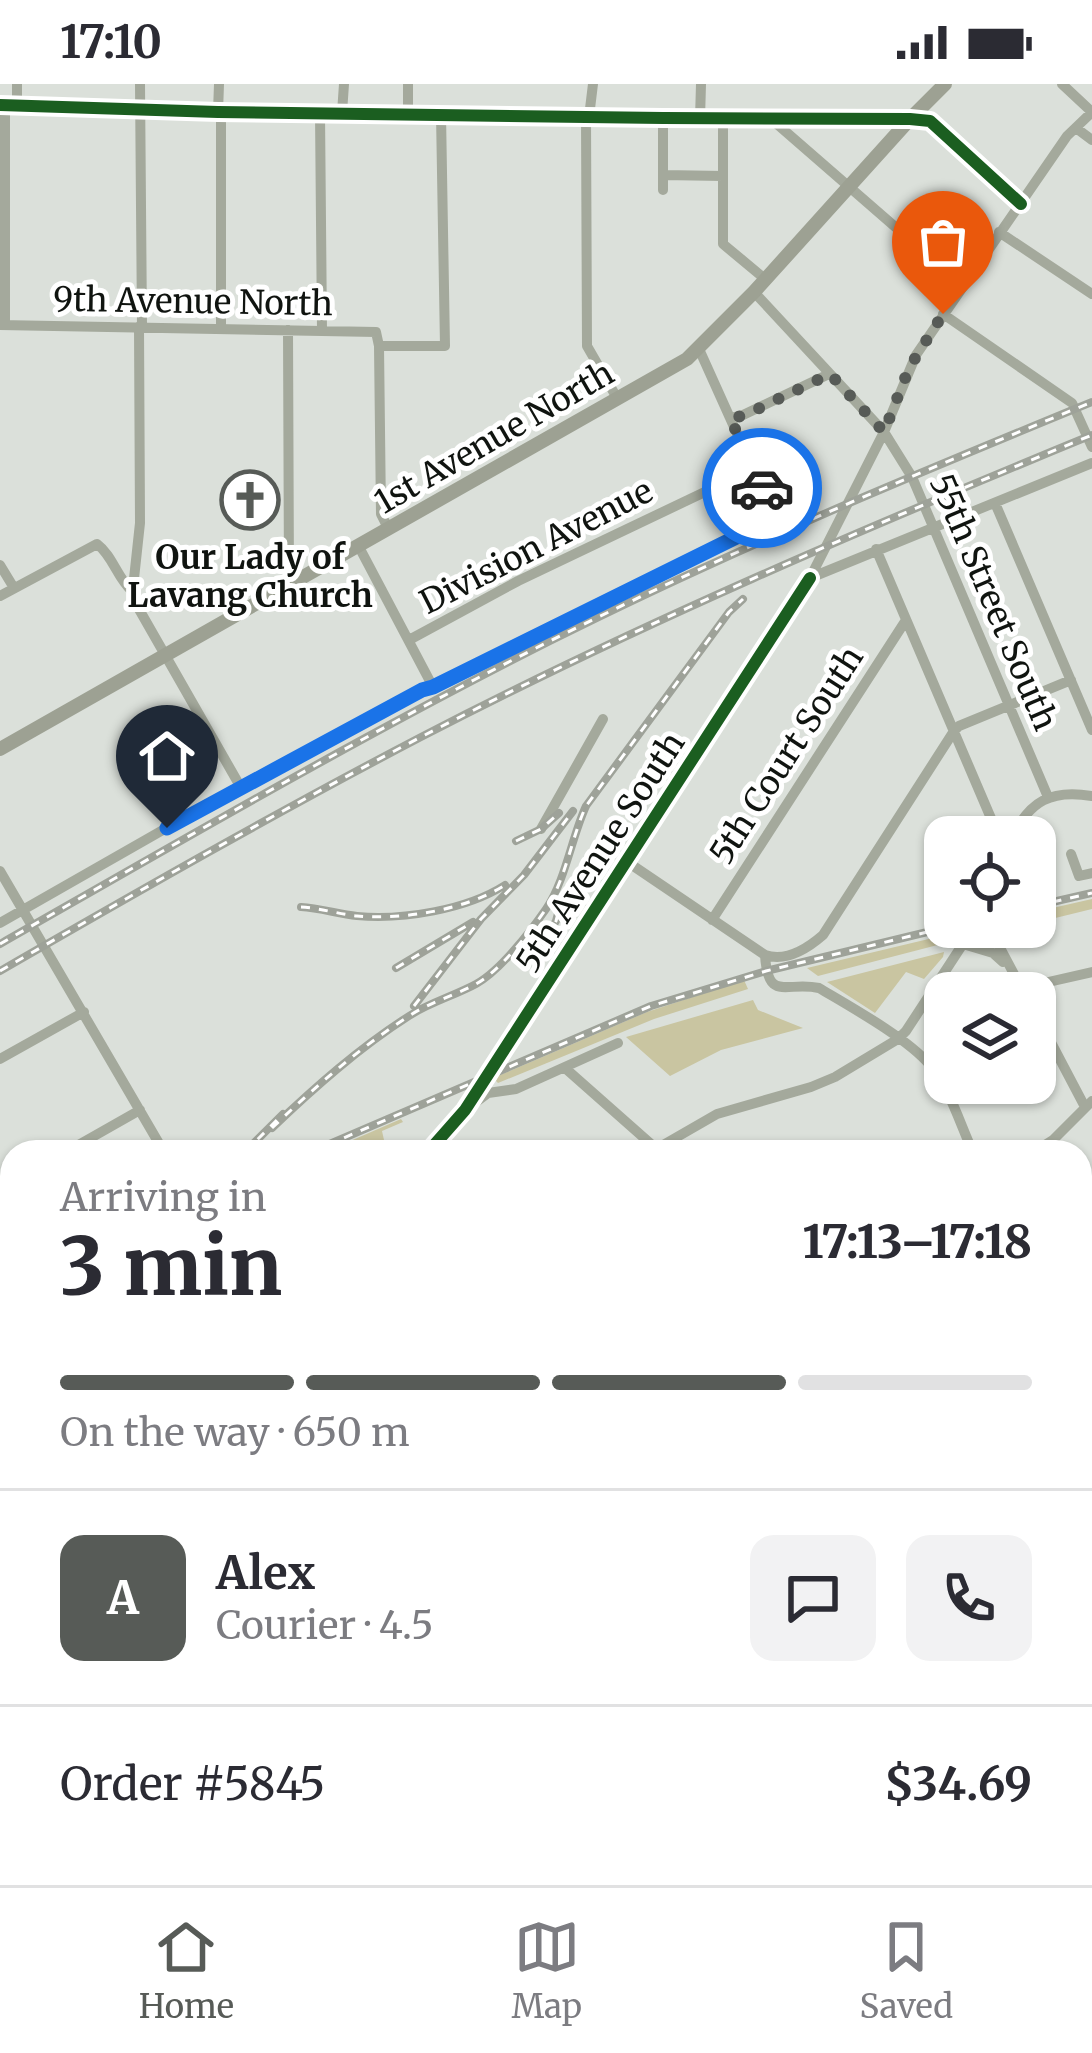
<!DOCTYPE html>
<html lang="en">
<head>
<meta charset="utf-8">
<style>
	body { margin:0; font-family:Merriweather,serif; background:#f2f2f3; color:#2b2b33; height:100vh; display:flex; flex-direction:column; font-size:45px; white-space:nowrap }
	* { box-sizing:border-box; margin:0 }
	p { font-size:39px; color:#7c7c81 }
	.icon { flex:none; width:66px; height:66px; fill:none; stroke:currentColor; stroke-width:2; stroke-linecap:round; stroke-linejoin:round }
	.map { position:relative; flex:1; overflow:hidden }
	.side { position:absolute; left:0px; top:1056px; width:1092px; height:747px; display:flex; flex-direction:column; background:#fff; border-radius:36px 36px 0 0; box-shadow:0 3px 9px #0004 }
	.side>* { flex:none }
	.buttons { position:absolute; left:924px; top:732px; display:grid; gap:24px }
	.buttons a { display:grid; place-items:center; width:132px; height:132px; border-radius:24px; background:#fff; box-shadow:0 3px 9px #0004; font-size:60px }
	.pin { position:absolute; display:grid; place-items:center; width:102px; height:102px; color:#fff; margin:-123px -51px; border-radius:50% 50% 50% 0; rotate:-45deg; box-shadow:0 0 12px #0007 }
	.pin .icon { rotate:45deg }
	.courier { position:absolute; display:grid; place-items:center; width:120px; height:120px; margin:-60px; border:9px solid #1a73e8; border-radius:50%; background:#fff; color:#222; box-shadow:0 3px 15px #0007 }
	.head em { font-style:normal; font-weight:800 }
	.head div { display:flex; flex-direction:column-reverse }
	.head { display:flex; align-items:center; justify-content:space-between; height:204px; padding:0 60px }
	h1 { font-size:78px; font-weight:800; line-height:90px }
	.bar { display:grid; grid-template-columns:repeat(4,1fr); gap:18px 12px; align-content:center; height:144px; padding:0 60px }
	.bar i { height:15px; border-radius:9px; background:#e1e1e2 }
	.bar .current { background:#575b57 }
	.bar p { grid-column:span 4 }
	.line { display:flex; align-items:center; gap:30px; padding:0 60px; border-top:3px solid #e1e1e2 }
	.line div { flex:1 }
	.round { display:grid; place-items:center; flex:none; width:126px; height:126px; border-radius:24px; background:#f2f2f3 }
	.status { display:flex; justify-content:space-between; align-items:center; height:84px; padding:0 60px; background:#fff; direction:ltr }
	.status svg { height:33px; fill:currentColor }
	.menu { display:flex; justify-content:space-around; align-items:center; height:168px; border-top:3px solid #e1e1e2; background:#fff; font-size:33px; color:#7c7c81 }
	.menu a { display:grid; justify-items:center; gap:6px }
	.menu .current { color:#575b57 }
	.map>svg:first-child { display:block }
</style>
</head>
<body>
<div class="status"><b>17:10</b><svg viewBox="0 0 49 12"><path d="M0 12V9h3v3zM5 12V6h3v6zM10 12V3h3v9zM15 12V0h3v12zM26 1h20v11H26zM47 4h2v5h-2z"/></svg></div>
<div class="map">
<svg width="1092" height="1801" viewBox="0 0 1092 1801">
	<rect width="100%" height="100%" fill="#dbe0da"/>
	<path fill="#d8d5b8" d="M1092 1464V1598L1080 1602V1468Z"/>
	<path fill="#c9c5a1" d="M1092 815V825L1035 839V828Z
		M958 848 953 857 818 892 807 884Z
		M944 868 943 873 924 895 906 888 875 929 827 898Z
		M744 896 748 905 654 935 498 999 496 997 498 992 647 928Z
		M753 916 758 926 803 944 721 966 670 992 626 953Z
		M401 1035 403 1038 382 1047 384 1056 380 1068H325Z"/>
	<g fill="none" stroke-linecap="round" stroke-linejoin="round">
		<path stroke="#a4a99c" stroke-width="10" d="M140 0 142 243
			M1062 0 1092 28
			M0 21 218 28 663 34 910 35 930 37 1021 120
			M5 21V241
			M17 21V0
			M221 27V245
			M218 28 219 0
			M320 29 322 246
			M342 29 344 0
			M408 30V0
			M586 33 587 262 617 314
			M589 33 593 0
			M723 33V160L765 195
			M770 34 962 201
			M700 35 701 0
			M1076 44 1092 56
			M663 91 723 92
			M663 106V34
			M999 148 1092 210
			M754 208 884 348 912 393 1048 713
			M943 230 1072 319 1092 363
			M0 241 376 248 379 262 381 430 388 444
			M139 243 140 439 132 513 240 702
			M288 246 289 500
			M379 262H445L441 30
			M699 265 775 434
			M730 334 743 331 829 290
			M995 419 1092 646
			M358 461 433 603
			M876 465 999 753
			M0 481 14 504
			M810 494 1092 379
			M0 512 97 460C113 472 117 494 132 507
			M409 556 518 497 753 385
			M541 745 603 635
			M1012 753C1030 717 1051 705 1092 712
			M1071 770 1079 792 1092 789
			M626 777 765 871C768 919 786 897 819 904 851 923 907 954 930 981 950 1005 960 1040 973 1068
			M0 787 164 1068
			M712 836 906 536
			M0 839 240 702 422 606 433 603 801 422
			M989 843 1024 909
			M963 860 993 869 1003 878
			M765 871C786 878 807 865 823 851L954 647 959 642 1071 596
			M1022 904 1092 888
			M1035 928 1085 1023
			M0 975 84 928
			M565 984 660 1068
			M472 1021 488 1009 516 1005 618 959
			M66 1068 140 1026
			M428 1068 465 1026 810 494 884 348 916 271 1067 52 1092 28
			M651 1068 717 1030 811 1003 835 993 898 955 906 947 974 843
			M1034 1068 1053 1056 1092 1017
			M0 1105 12 1098
			M0 1120 12 1140
			M1080 1168 1092 1164
			M0 1248 12 1241
			M1080 1286 1092 1282
			M0 1380 12 1373
			M1080 1402 1092 1397
			M0 1459 12 1480
			M0 1512 12 1505
			M0 1565 12 1551
			M1080 1690 1081 1755
			M0 1743 12 1731
			M170 1791 182 1801
			M146 1801 154 1791
			M229 1801 237 1791
			M844 1801 847 1791
			M1016 1801V1791"/>
		<path stroke="#9da193" stroke-width="14" d="M0 665 687 275 754 208 910 35 945 0
			M0 1607H12
			M1080 1620 1092 1616
			M1080 1638 1092 1634
			M0 1650 12 1647"/>
		<defs>
			<path id="rail" d="M516 757 541 745 559 729
				M1035 822 1092 809
				M301 823C320 824 338 830 357 832 403 836 466 826 505 801
				M0 860C182 756 363 651 550 557 727 468 909 393 1092 318
				M537 869 556 837 560 822
				M396 884 473 838
				M0 887C139 807 279 727 421 653 639 540 865 444 1092 351
				M414 922 481 835 524 791 573 727
				M272 1044C315 1003 359 964 409 932 430 918 454 912 476 900 500 887 530 848 546 825 566 795 571 755 586 722L729 528 743 515
				M245 1068 283 1030
				M311 1068 651 922 766 887 948 843
				M0 1204 12 1199"/>
		</defs>
		<use href="#rail" stroke="#9ea299" stroke-width="8"/>
		<use href="#rail" stroke="#fff" stroke-width="3" stroke-dasharray="9" stroke-linecap="butt"/>
		<defs>
			<path id="cycleway" d="M0 21 218 28 663 34 910 35 930 37 1021 120
				M428 1068 465 1026 810 494"/>
		</defs>
		<use href="#cycleway" stroke="#fff" stroke-width="20"/>
		<use href="#cycleway" stroke="#1b5e20" stroke-width="12"/>
	</g>
	<g fill="none" stroke-linecap="round" stroke-linejoin="round">
		<path stroke="#575b57" stroke-width="12" stroke-dasharray="0 21.6" d="M762 404 730 334 743 332 830 290 884 348 909 284 943 230"/>
		<path stroke="#1a73e8" stroke-width="15" d="M167 744 422 606 433 603 775 434 762 404"/>
	</g>
	<defs>
		<symbol id="church-ring" viewBox="-11 -11 22 22"><circle r="9.5" fill="#fff" stroke="#575b57" stroke-width="1.5"/><path d="M-1.2-6h2.4v3.5h3.3v2.4h-3.3V6h-2.4V-.1h-3.3v-2.4h3.3Z" fill="#575b57"/></symbol>
	</defs>
	<g fill-rule="evenodd">
		<use href="#church-ring" x="217" y="383" width="66" height="66"/>
	</g>
	<g text-anchor="middle" stroke-width="10" stroke-linejoin="round" paint-order="stroke">
		<g font-size="33" fill="#101410" stroke="#fff">
			<text transform="translate(193 217) rotate(1)" y="12">9th Avenue North</text>
			<text transform="translate(494 353) rotate(-30)" y="12">1st Avenue North</text>
			<text transform="translate(536 462) rotate(-27)" y="12">Division Avenue</text>
			<text transform="translate(994 518) rotate(67)" y="12">55th Street South</text>
			<text transform="translate(786 671) rotate(-57)" y="12">5th Court South</text>
			<text transform="translate(600 768) rotate(-57)" y="12">5th Avenue South</text>
		</g>
		<g font-size="33" font-weight="bold" fill="#101410" stroke="#fff">
			<text x="250" y="485">Our Lady of<tspan x="250" dy="38">Lavang Church</tspan></text>
		</g>
	</g>
</svg>
<div class="buttons">
<a><svg class="icon" aria-label="locate" viewBox="0 0 24 24"><circle cx="12" cy="12" r="6"/><path d="M12 2v4M12 18v4M2 12h4M18 12h4"/></svg></a>
<a><svg class="icon" aria-label="layers" viewBox="0 0 24 24"><path d="M12 4l9 5-9 5-9-5zM3 14l9 5 9-5"/></svg></a>
</div>
<div class="pin" style="left:943px;top:230px;background:#ea580c"><svg class="icon" aria-label="bag" viewBox="0 0 24 24"><path d="M5 8h14l-1 12H6zM9 8a3 3 0 0 1 6 0"/></svg></div>
<div class="pin" style="left:167px;top:744px;background:#1f2937"><svg class="icon" aria-label="home" viewBox="0 0 24 24"><path d="M3 11l9-7 9 7M6 9v11h12V9"/></svg></div>
<div class="courier" style="left:762px;top:404px"><svg class="icon" aria-label="car" viewBox="0 0 24 24"><path d="M5 17H2v-5l4-1 3-4h7l3 4 3 1v5h-3M9 17h6M6 11h13"/><circle cx="7" cy="17" r="2"/><circle cx="17" cy="17" r="2"/></svg></div>
<section class="side">
<div class="head"><div><h1>3 min</h1><p>Arriving in</p></div><em>17:13–17:18</em></div>
<div class="bar"><i class="current"></i><i class="current"></i><i class="current"></i><i></i><p>On the way · 650 m</p></div>
<div class="line" style="height:216px"><b class="round" style="background:#575b57;color:#fff">A</b><div><b>Alex</b><p>Courier · 4.5</p></div><a class="round"><svg class="icon" aria-label="chat" viewBox="0 0 24 24"><path d="M4 5h16v11H9l-5 4z"/></svg></a><a class="round"><svg class="icon" aria-label="phone" viewBox="0 0 24 24"><path d="M5 4h4l2 5-3 2q2 4 5 5l2-3 5 2v4C11 20 4 13 5 4z"/></svg></a></div>
<div class="line" style="height:156px"><div>Order #5845</div><b>$34.69</b></div>
</section>
</div>
<nav class="menu">
<a class="current"><svg class="icon" aria-label="home" viewBox="0 0 24 24"><path d="M3 11l9-7 9 7M6 9v11h12V9"/></svg>Home</a>
<a><svg class="icon" aria-label="map" viewBox="0 0 24 24"><path d="M3 6l6-2 6 2 6-2v14l-6 2-6-2-6 2zM9 4v14M15 6v14"/></svg>Map</a>
<a><svg class="icon" aria-label="saved" viewBox="0 0 24 24"><path d="M7 4h10v16l-5-4-5 4z"/></svg>Saved</a>
</nav>
</body>
</html>
